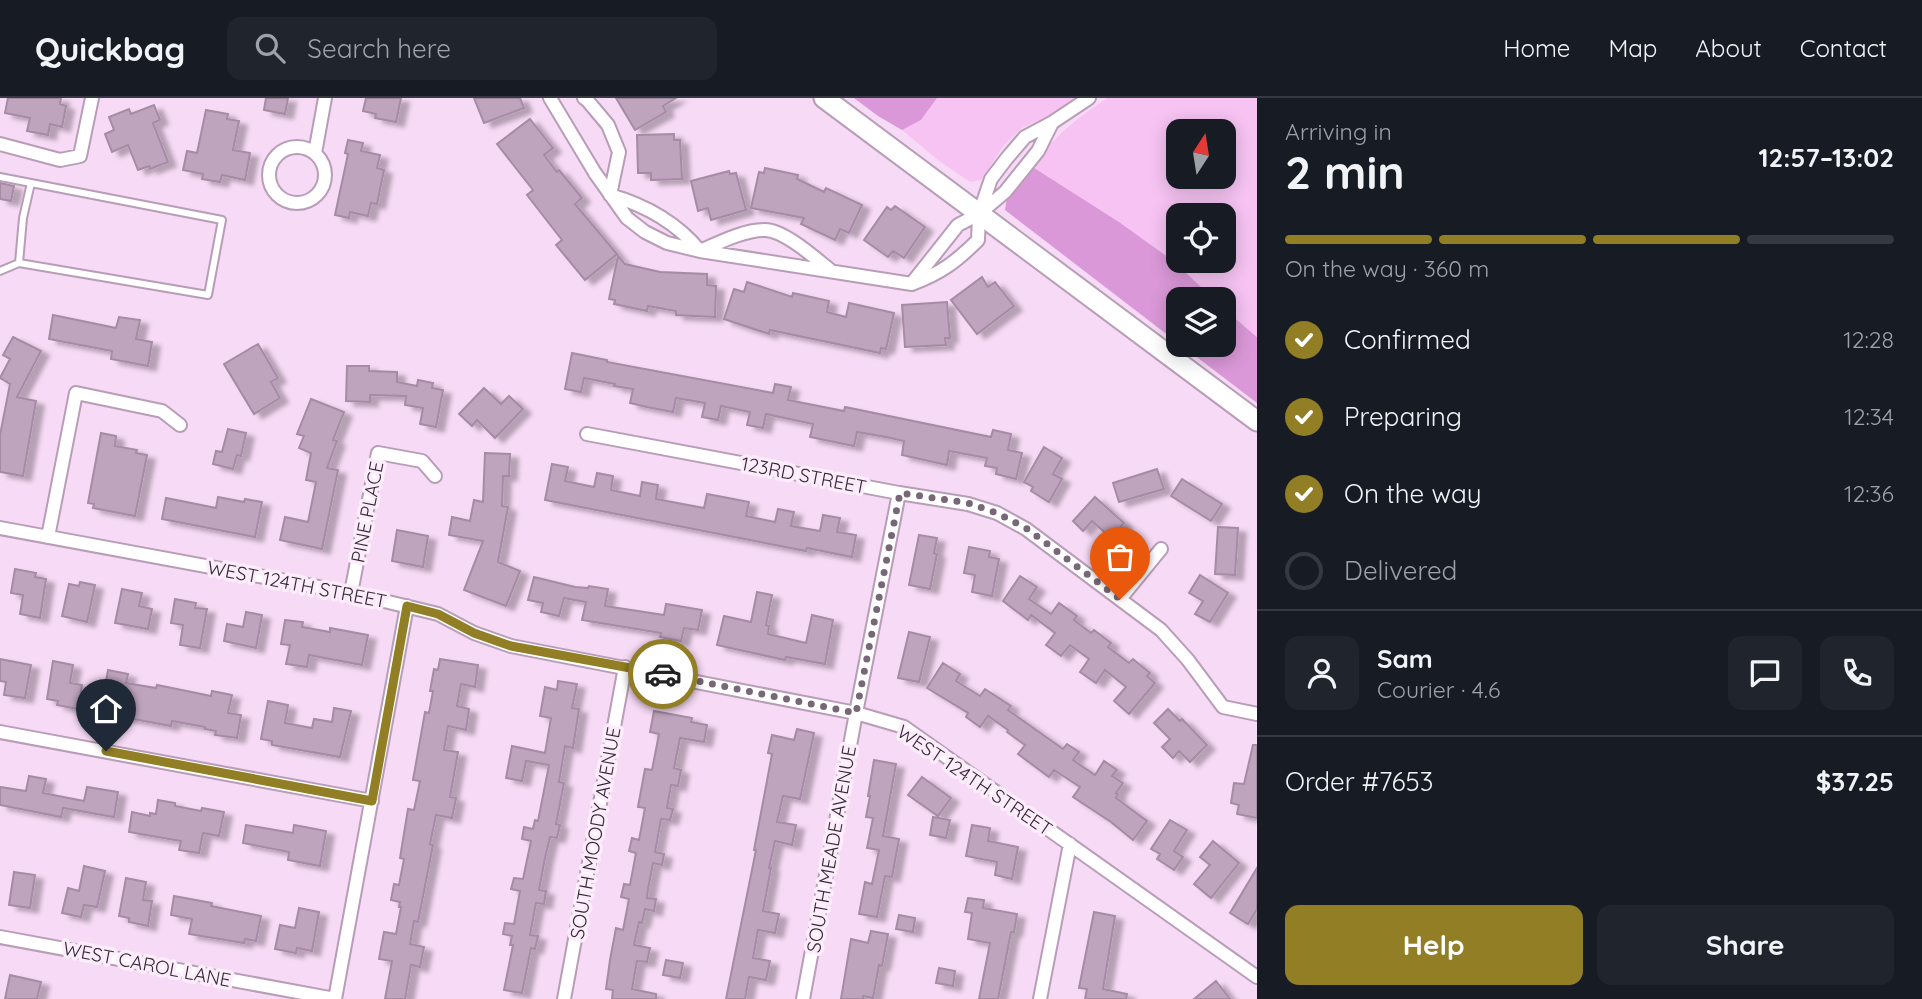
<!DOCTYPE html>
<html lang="en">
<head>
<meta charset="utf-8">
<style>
	body { margin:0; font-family:Quicksand,sans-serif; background:#20242c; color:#f1f3f6; height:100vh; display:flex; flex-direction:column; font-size:26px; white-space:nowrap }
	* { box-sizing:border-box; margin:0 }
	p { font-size:23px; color:#9ea1a6 }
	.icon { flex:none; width:38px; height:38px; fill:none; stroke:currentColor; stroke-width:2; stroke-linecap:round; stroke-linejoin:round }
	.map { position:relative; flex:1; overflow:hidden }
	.panel { display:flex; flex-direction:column; background:#171b24; width:665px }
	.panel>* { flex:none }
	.needle { width:46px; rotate:12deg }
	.fabs { position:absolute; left:1166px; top:21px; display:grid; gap:14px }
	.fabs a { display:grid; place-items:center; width:70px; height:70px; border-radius:14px; background:#171b24; box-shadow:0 4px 18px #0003; font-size:35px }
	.pin { position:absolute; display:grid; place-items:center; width:60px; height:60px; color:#fff; margin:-72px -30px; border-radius:50% 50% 50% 0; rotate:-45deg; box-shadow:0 0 7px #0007 }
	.pin .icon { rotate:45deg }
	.courier { position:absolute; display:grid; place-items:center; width:70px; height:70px; margin:-35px; border:5px solid #917e25; border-radius:50%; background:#fff; color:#222; box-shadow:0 2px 9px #0007 }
	.headline em { font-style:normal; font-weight:700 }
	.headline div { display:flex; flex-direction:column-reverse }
	.headline { display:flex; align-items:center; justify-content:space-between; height:119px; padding:0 28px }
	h1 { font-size:46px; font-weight:700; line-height:52px }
	.bar { display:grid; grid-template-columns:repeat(4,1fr); gap:10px 7px; align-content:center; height:84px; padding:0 28px }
	.bar i { height:9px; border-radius:5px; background:#363941 }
	.bar .on { background:#917e25 }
	.bar p { grid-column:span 4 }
	.line { display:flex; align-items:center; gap:18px; padding:0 28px; border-top:2px solid #363941 }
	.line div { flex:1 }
	.round { display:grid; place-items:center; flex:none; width:74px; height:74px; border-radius:14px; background:#20242c }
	ol { padding:0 28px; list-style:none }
	li { display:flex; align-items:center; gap:21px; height:77px }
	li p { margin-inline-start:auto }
	li .icon { padding:7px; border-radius:50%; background:#917e25; color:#fff; stroke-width:4 }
	li:last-child { color:#9ea1a6 }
	li i { width:38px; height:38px; border:4px solid #363941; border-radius:50% }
	.action { display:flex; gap:14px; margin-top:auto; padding:14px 28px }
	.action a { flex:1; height:80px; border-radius:14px; background:#917e25; color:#fff; font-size:28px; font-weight:700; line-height:80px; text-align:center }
	.action a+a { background:#20242c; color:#f1f3f6 }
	header { display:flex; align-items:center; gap:42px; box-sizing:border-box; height:98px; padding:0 35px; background:#171b24; border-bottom:2px solid #363941 }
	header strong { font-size:33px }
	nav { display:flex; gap:38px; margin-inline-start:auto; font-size:24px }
	.search { width:490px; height:63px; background:#20242c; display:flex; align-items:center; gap:18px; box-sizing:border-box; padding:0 24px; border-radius:14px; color:#9ea1a6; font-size:26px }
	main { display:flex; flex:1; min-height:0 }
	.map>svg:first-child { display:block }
</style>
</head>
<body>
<header>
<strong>Quickbag</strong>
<div class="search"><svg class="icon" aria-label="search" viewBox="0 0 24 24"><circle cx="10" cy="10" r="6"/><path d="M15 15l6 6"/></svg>Search here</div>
<nav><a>Home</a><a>Map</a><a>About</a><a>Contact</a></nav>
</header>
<main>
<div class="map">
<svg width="1257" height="901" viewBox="0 0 1257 901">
	<defs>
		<filter id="shadow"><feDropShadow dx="8" dy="4.5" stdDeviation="2" flood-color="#0004"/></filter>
	</defs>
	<rect width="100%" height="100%" fill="#f7daf5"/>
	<path fill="#f6c3f3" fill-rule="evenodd" d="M937 0H1076L1053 15 1022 30 1004 47 981 82 970 84 938 62 902 32 921 22Z
		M1107 0H1257V239L1223 210V201H1214L1172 162 1119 124 1031 68C1055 38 1076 21 1107 0ZM1178 33H1223V79H1178ZM1178 117H1223V163H1178Z"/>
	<path fill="#da98d8" d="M854 0H937L921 22 902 32 878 18Z
		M1031 68 1119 124 1172 162 1214 201H1178V245L1005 112 1007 99Z
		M1223 210 1257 239V305L1181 247H1223Z"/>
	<path fill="#bfa4be" stroke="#a68ba5" stroke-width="2" filter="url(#shadow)" d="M8 0H61L60 6 66 8 62 29 50 26 48 37 27 33 30 20 5 15Z
		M266 0H288L285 16 264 12Z
		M366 0H401L396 24 375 20 376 16 363 13Z
		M474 0H520L524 10 484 25Z
		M616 0H676L663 8 666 14 635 32Z
		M154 7 160 22 153 25 168 64 150 71 149 68 138 72 128 47 112 54 105 36 114 32 109 19 129 11 131 16Z
		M206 12 228 16 227 21 239 23 233 52 250 55 245 82 222 77 220 84 202 81 203 76 183 72 187 53 197 55Z
		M530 21 553 50 544 57 557 74 559 72 582 100 575 106 617 156 585 182 556 147 562 142 527 97 533 92 497 46Z
		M674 36V42H680L682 81 651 82V75H638L637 37Z
		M348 42 363 45 361 53 380 57 377 70 384 72 377 106 371 105 368 118 350 114 349 120 335 117 348 56 345 55Z
		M765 70 798 77 797 81 824 94 826 90 862 107 849 135 840 131 835 142 801 126 804 120 751 110 759 74 764 75Z
		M729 73 730 76 736 75 746 112 711 122 708 110 698 113 691 83Z
		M0 85 14 88 11 103 0 101Z
		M895 108 925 129 904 160 893 153 888 159 864 142 887 109 891 112Z
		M618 158 625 166 660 174 707 176V187L716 188 715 219 676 217V213L648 208 647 213 614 206 615 202 609 201Z
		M982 179 988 189 995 184 1014 208 977 236 951 202Z
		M747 184 792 199 793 195 829 203 827 214 846 219 849 205 894 215 886 251 881 250 880 255 770 232 769 236 724 221 734 191 744 194Z
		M947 204 950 240H945L946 247 905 249 902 207Z
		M53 217 116 230 119 219 140 222 136 241 152 244 148 268 111 261 112 253 49 241Z
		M13 239 41 253 17 299 36 303 23 378 0 374V337L10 286 0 280 10 261 3 257Z
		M258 246 278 280 271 284 280 300 254 316 224 266Z
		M572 255 607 262V264L773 295 775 286 791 289 788 302 844 313 845 309 991 339 993 332 1011 336 1008 352 1022 355 1016 381 996 376 997 370 985 368 987 360 949 353 947 367 902 357 904 343 886 339 857 334 854 348 810 339 813 326 766 316 763 330 747 327 750 314 721 308 718 322 702 319 705 305 676 300 673 314 647 309 630 305 633 291 614 288 615 286 584 280 581 294 565 291Z
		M347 268H369V273L397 274V284L417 288 418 282 433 285 432 290 443 292 436 329 420 326 423 310 405 307 406 298 370 297V304L346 303Z
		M484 290 501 306 509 298 523 311 495 340 477 322 472 328 459 316Z
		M311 301 344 314 333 342 337 343 327 370 338 372 322 451 280 442 285 419 308 424 316 384 306 382 311 355 299 350 304 338 297 336Z
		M228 331 246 335 241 358 237 357 233 371 213 366 216 353 222 354Z
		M101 335 116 338 115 348 137 352 136 355 147 357 135 418 93 410 94 406 88 405Z
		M1044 349 1062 360 1053 376 1062 381 1049 404 1031 393 1033 389 1024 384Z
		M485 355 510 356 509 378H503L502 408 508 409 498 464 520 473 506 508 464 492 483 443 449 437 452 419 470 423 474 402 483 404Z
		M552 366 568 369 565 383 594 389 597 375 613 378 611 392 640 398 642 384 658 387 656 401 704 410 707 396 723 399 749 404 746 418 775 424 778 411 794 414 791 428 820 433 823 417 840 420 837 434 856 437 852 459 807 450 806 453 545 402Z
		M1157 371 1164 391 1119 404 1113 385Z
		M1182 381 1222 406 1211 423 1171 398Z
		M218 399 244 404 245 401 262 404 255 439 162 421 166 400 216 410Z
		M1095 399 1124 425 1111 440 1092 423 1083 433 1073 423Z
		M1218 429 1238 430 1235 477 1215 476Z
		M397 432 428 438 423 469 392 463Z
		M919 437 937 440 934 455 937 456 930 491 909 487Z
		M969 449 990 453 989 459 999 461 992 498 972 494 975 477 964 475Z
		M15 471 36 475 35 479 46 481 40 520 20 516 23 497 11 495Z
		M1200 477 1228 495 1210 524 1195 516 1203 503 1189 495Z
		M1020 478 1037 489 1029 501 1051 516 1059 505 1077 518 1074 522 1091 535 1094 532 1111 545 1108 549 1129 565 1133 561 1150 575 1147 578 1155 585 1129 616 1114 603 1126 589 1105 572 1096 585 1080 574 1089 561 1070 547 1061 558 1046 547 1055 535 1031 517 1028 522 1003 503Z
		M534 479 575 489 588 490 589 488 608 491 605 508 664 517 666 506 702 512 698 532 684 530 681 543 660 539 661 535 582 522 586 504 564 500 559 518 541 514 543 505 528 502Z
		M80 484 95 487 87 524 62 518 69 486 79 488Z
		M122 491 142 495 139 508 152 511 148 531 115 525Z
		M757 494 772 497 766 527 769 528 768 536 806 545 812 517 833 522 825 566 786 559 785 562 717 547 724 518 751 524Z
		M175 501 196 505 195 510 207 511 200 550 180 547 183 527 171 525Z
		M246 514 262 517 256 550 224 543 227 526 243 529Z
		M285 522 303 524 302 529 330 534V530L368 537 362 567 309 557 307 569 286 566 290 547 281 546Z
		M909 534 930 539 919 584 898 580Z
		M0 561 31 567 25 600 4 597 6 584 0 583Z
		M440 561 478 567 475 589 461 586 457 608 469 611 466 632 448 628 444 652 458 654 450 699 456 700 452 720 436 717 430 746 433 747 418 824 414 823 410 846 424 849 420 869 411 867 405 901H385L392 863 379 861 384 834 396 836 401 809H399L400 804 391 802 394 786 399 787 404 761 400 760 408 711 414 712 420 683 413 682 425 614 429 615 433 593H430L434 571 438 572Z
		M53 563 73 567 70 585 82 587 78 611 57 607 58 603 47 601Z
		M943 565 960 576 956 583 980 598 985 591 1011 608 1008 612 1063 651 1067 646 1079 654 1073 662 1095 677 1104 663 1117 672 1112 678 1123 685 1116 695 1118 696 1116 700 1147 723 1133 742 1111 724 1073 699 1080 689 1054 672 1049 679 1018 656 1025 647 1007 634 1008 632 988 618 980 629 966 619 968 615 927 590Z
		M108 572 128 576 126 585 156 590 157 587 211 598 212 593 232 597 228 615 241 617 237 640 215 637 216 633 205 631V629L172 623 171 628 112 617V613L101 611Z
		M558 583 577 586 572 610 579 611 573 650 565 648 559 684 564 685 556 726 560 727 557 740 550 739 545 760 539 792 546 793 544 806 536 805 530 837 538 838 535 851 531 850 522 895 504 892 513 847H510L512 838 503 836 505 825 514 826 520 793 511 791 514 780 523 781 531 743 522 741 524 729 533 731 535 722 538 723 549 667 526 663 522 683 506 680 512 648 545 655 551 620 540 618 545 589 557 592Z
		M268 603 288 607 285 625 312 630 314 621 332 624 334 610 351 613 340 659 272 647V643L261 641Z
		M1168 611 1180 623 1182 621 1207 647 1190 664 1179 653 1173 660 1162 649 1170 641 1154 625Z
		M654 613 692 620 691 624 707 627 704 644 680 640 674 670 681 672 678 688 671 687 667 710 673 711 670 722 661 721 655 754 664 756 662 767 653 765 648 791 647 800 656 801 654 813 645 811 642 825 639 824 634 847 650 850 647 864 637 863 632 891 656 896V901H612L613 892 606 891 610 862 616 830 623 832 629 801 621 799 624 786 630 787 636 755 629 753 632 740 639 742 645 710 638 709 645 671 652 672 659 636 650 634Z
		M797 631 814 635 800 701 783 698 777 724 796 727 792 747 775 743 769 770H771L763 813 779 816 775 835 758 832 753 860 770 863 766 882 749 879 745 901H726L756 752H754L772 656 768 655 772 637 794 642Z
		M1253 647H1257V720L1237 716 1239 707 1231 705 1234 685 1244 686Z
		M874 662 896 666 883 738 899 741 892 779 885 778 877 819 859 816 865 784 872 786 879 752 867 750 873 720 866 719 870 698H868Z
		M29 678 46 681 43 695 84 703 87 689 118 694 114 719 63 710 61 719 0 707V689L26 693Z
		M922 679 951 700 938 718 908 697Z
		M158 702 175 705V708L201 713 202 710 224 714 219 738 203 735 199 755 179 752 181 743 129 734 132 714 150 718V715L156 716Z
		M933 719 950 722 946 740 930 737Z
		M1170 722 1187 732 1174 753 1183 759 1174 772 1157 761 1160 756 1151 751Z
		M246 727 293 735 294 727 326 733 320 768 288 762 289 754 243 745Z
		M972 727 990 730 988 743 1018 749 1012 781 995 777 997 764 966 758Z
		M1213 743 1239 765 1211 800 1194 786 1210 767 1200 759Z
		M84 768 105 773 97 809 84 807 81 819 62 815 68 790 79 793Z
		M1257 770V811L1248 826 1230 815Z
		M14 774 35 777 30 810 9 807Z
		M126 780 146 784 143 802 152 803 148 828 129 824V820L119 818Z
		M174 798 212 805 211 808 261 818 256 843 245 841 244 845 189 836 192 821 171 817Z
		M968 800 984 802 983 810 1017 816 1014 834H1011L998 901H979L990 845 968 841 972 815 965 814Z
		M299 810 319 814 312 853 297 850 296 855 275 851 280 827 295 830Z
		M1094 814 1115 818 1103 891 1127 896 1126 901H1085L1087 891 1079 890Z
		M899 817 915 820 913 834 896 831Z
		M871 833 888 836 882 868 879 867 873 900 863 898V901H841L851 841 868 845Z
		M666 862 683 865 680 880 663 877Z
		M939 870 955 873 953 888 936 885Z
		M10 877 41 884 37 901H5Z
		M1216 883 1230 901H1194Z"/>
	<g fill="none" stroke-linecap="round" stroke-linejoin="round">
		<defs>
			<path id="lane" d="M0 79 31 85 23 120 19 165
				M0 173 19 165 208 197 222 122 31 85"/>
			<path id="street" d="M550 0 595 75 627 120 645 134 667 145 700 153 912 186C941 175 956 164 978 142L979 116 991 81 1007 60 1025 39 1053 24 1089 0
				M584 0 587 2 608 27 619 54 610 97C645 107 677 125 700 153 718 145 744 132 764 132 783 131 815 160 830 172
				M0 46 60 62 80 58 92 0
				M269 77a28 28 0 1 1 56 0a28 28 0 1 1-56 0Z
				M315 55 325 0
				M912 185 958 127 979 116 1005 94 1038 53 1052 25
				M587 336 899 395 968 406 997 415 1026 431 1161 532 1188 562 1223 609 1257 616
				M0 430 351 495 438 516 474 535 511 548 856 615 904 629 1257 879
				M48 439 76 295 162 313 180 327
				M351 495 378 355 422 363 435 378
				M1120 501 1161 451
				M0 634 372 703
				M0 839 335 901 407 508
				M564 901 625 569
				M803 901 856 615 899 395
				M1040 901 1070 746"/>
			<path id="primary" d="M824 0 1257 323"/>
		</defs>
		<use href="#lane" stroke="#b89db7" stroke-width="10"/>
		<use href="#street" stroke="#b89db7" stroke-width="16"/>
		<use href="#primary" stroke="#b89db7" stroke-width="23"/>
		<use href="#lane" stroke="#fff" stroke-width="6"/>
		<use href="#street" stroke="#fff" stroke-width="12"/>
		<use href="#primary" stroke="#fff" stroke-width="19"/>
	</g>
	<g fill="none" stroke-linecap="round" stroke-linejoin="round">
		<path stroke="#786777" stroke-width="7" stroke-dasharray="0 12.6" d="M663 576 856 615 900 395 968 405 997 415 1026 430 1120 501"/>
		<path stroke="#917e25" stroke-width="9" d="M106 653 372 703 407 508 438 516 474 535 511 548 663 576"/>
	</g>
	<g text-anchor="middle" stroke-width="7" stroke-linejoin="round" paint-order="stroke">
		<g font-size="19" fill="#332933" stroke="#fdecfc">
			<text transform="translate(804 377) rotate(11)" y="7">123RD STREET</text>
			<text transform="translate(367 414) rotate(-79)" y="7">PINE PLACE</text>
			<text transform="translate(297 486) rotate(11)" y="7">WEST 124TH STREET</text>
			<text transform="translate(975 682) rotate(34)" y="7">WEST 124TH STREET</text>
			<text transform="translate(595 735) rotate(-80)" y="7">SOUTH MOODY AVENUE</text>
			<text transform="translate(831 751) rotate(-80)" y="7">SOUTH MEADE AVENUE</text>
			<text transform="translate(147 866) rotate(11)" y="7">WEST CAROL LANE</text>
		</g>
	</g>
</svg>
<div class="fabs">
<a><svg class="needle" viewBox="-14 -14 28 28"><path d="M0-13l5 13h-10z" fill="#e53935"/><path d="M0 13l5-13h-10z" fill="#9ea1a6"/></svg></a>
<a><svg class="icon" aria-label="locate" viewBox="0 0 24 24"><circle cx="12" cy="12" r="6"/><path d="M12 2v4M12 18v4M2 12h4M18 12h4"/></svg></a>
<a><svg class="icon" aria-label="layers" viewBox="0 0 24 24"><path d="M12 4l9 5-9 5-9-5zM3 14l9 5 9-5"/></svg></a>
</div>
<div class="pin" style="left:1120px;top:501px;background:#ea580c"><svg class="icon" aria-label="bag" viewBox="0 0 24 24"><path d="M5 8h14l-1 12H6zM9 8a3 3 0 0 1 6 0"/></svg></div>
<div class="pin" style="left:106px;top:653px;background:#1f2937"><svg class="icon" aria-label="home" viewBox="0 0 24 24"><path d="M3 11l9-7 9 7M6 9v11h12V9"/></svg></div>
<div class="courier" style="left:663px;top:576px"><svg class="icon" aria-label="car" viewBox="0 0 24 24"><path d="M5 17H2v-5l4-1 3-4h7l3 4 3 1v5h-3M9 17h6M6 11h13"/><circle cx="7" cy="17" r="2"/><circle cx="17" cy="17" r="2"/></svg></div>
</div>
<section class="panel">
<div class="headline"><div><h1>2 min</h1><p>Arriving in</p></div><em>12:57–13:02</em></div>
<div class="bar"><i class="on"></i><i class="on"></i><i class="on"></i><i></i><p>On the way · 360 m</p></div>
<ol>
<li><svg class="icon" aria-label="check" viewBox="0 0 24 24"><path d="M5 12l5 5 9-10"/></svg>Confirmed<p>12:28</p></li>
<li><svg class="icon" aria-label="check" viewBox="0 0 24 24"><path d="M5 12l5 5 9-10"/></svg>Preparing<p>12:34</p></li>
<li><svg class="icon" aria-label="check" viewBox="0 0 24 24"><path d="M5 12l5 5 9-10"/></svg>On the way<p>12:36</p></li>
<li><i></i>Delivered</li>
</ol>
<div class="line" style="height:126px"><a class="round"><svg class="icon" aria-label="person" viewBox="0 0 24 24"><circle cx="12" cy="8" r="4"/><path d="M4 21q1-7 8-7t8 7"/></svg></a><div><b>Sam</b><p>Courier · 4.6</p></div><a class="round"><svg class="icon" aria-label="chat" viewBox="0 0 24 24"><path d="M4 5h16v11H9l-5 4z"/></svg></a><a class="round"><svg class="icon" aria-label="phone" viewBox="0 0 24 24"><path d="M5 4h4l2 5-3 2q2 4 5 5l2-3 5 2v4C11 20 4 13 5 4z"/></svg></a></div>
<div class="line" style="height:91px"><div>Order #7653</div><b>$37.25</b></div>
<div class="action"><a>Help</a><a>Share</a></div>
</section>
</main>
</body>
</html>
